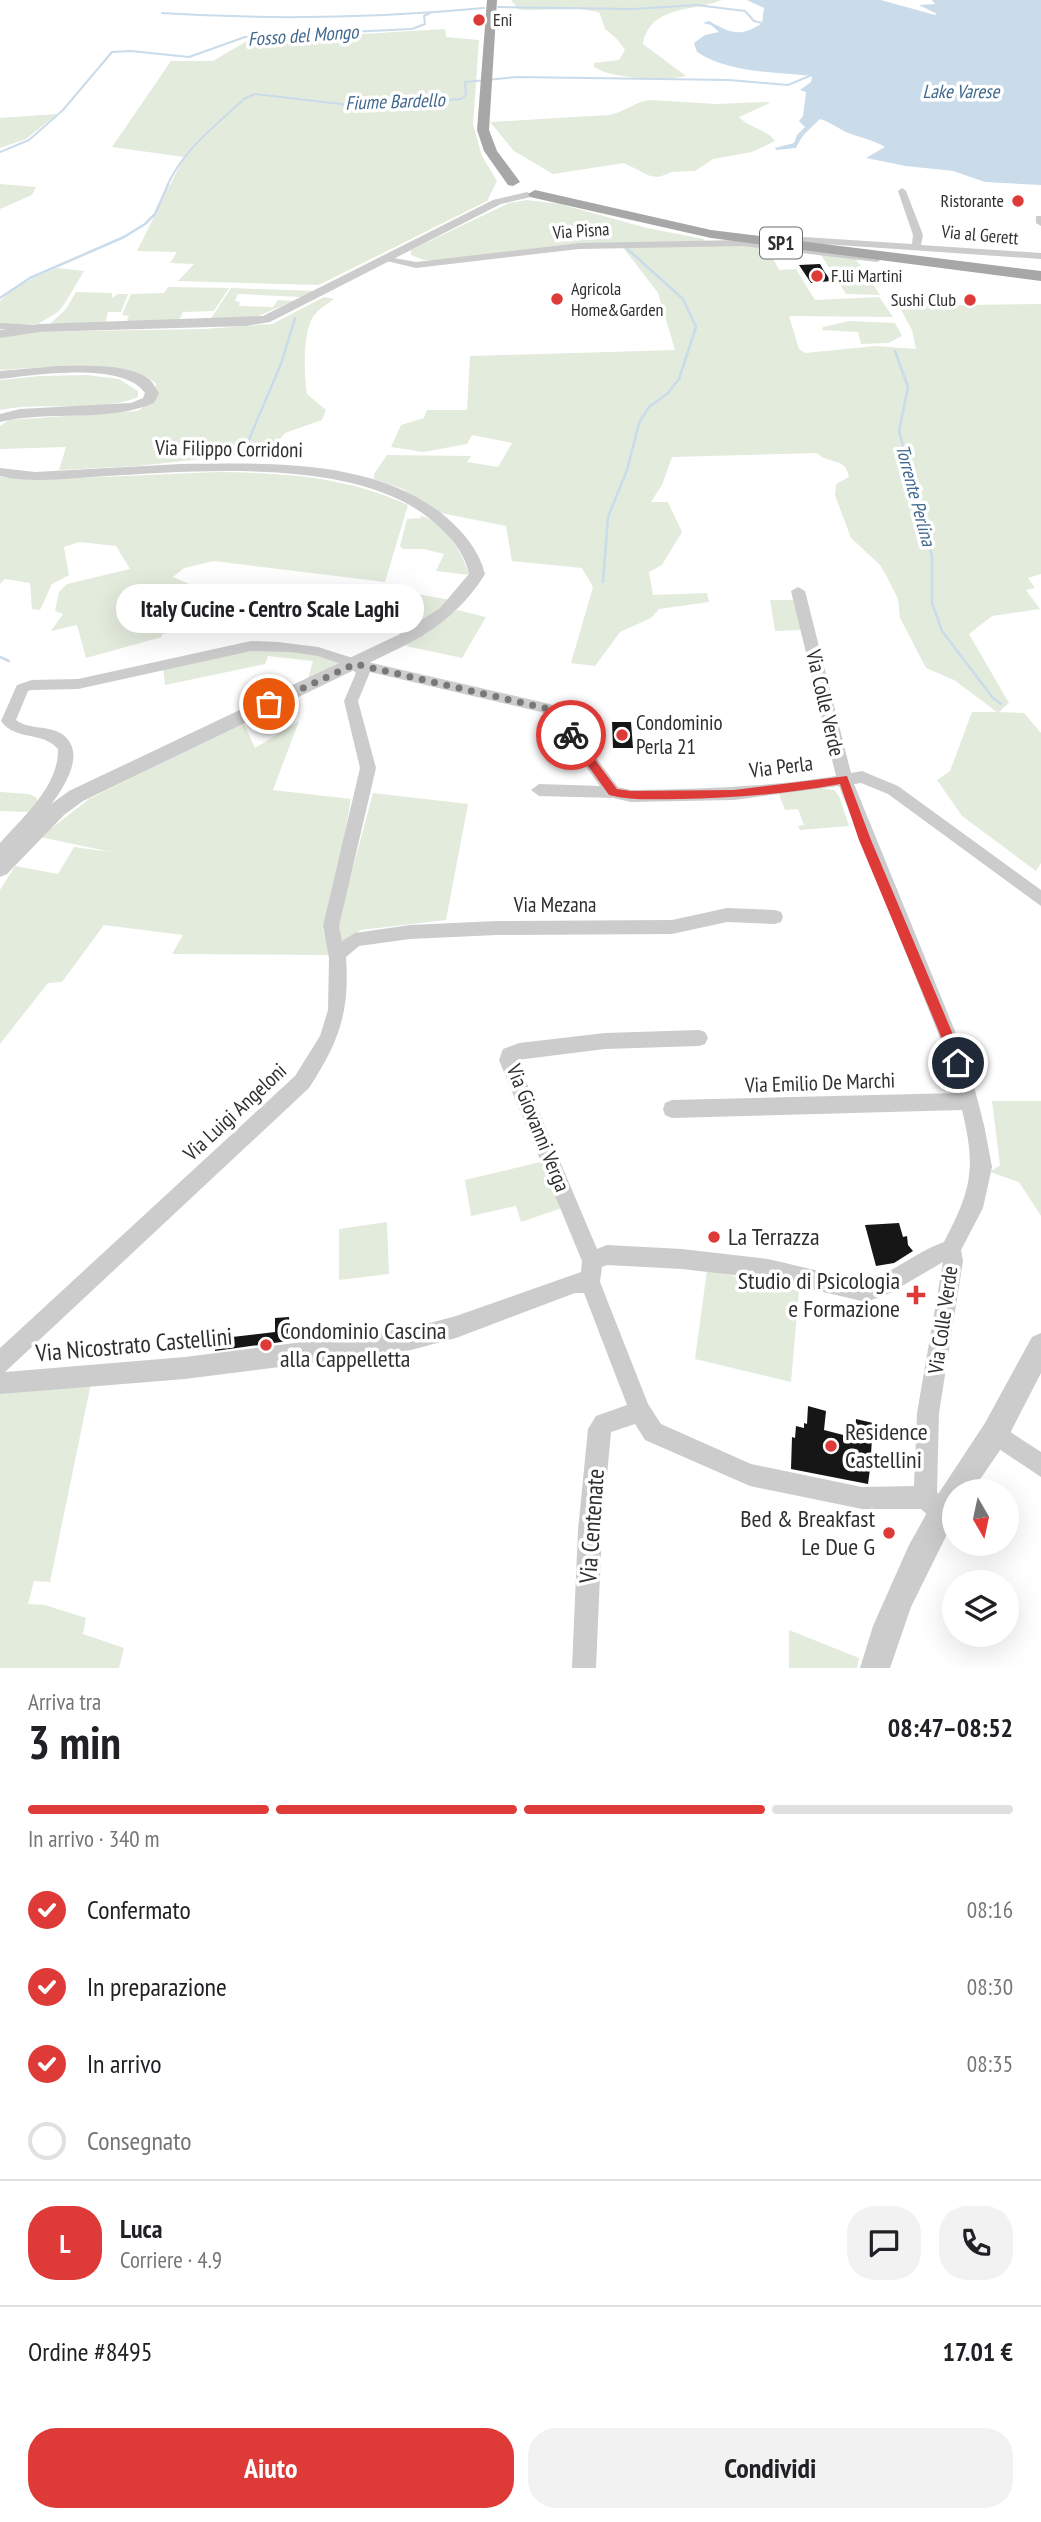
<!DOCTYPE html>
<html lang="it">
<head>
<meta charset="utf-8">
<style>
	body { margin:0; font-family:"PT Sans Narrow",sans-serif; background:#f2f2f2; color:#202124; height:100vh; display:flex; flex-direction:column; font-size:26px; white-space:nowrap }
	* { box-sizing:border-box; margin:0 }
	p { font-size:23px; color:#757577 }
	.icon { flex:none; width:38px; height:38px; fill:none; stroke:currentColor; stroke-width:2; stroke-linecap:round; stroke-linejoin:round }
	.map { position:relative; height:1668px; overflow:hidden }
	.panel { display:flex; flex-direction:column; background:#fff; flex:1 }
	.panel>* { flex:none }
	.needle { width:46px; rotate:171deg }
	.tools { position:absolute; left:942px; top:1479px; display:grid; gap:14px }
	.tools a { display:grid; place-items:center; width:77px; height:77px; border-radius:50%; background:#fff; box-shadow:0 7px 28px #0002; font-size:35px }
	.pin { position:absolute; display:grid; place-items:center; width:60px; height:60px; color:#fff; margin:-30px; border:4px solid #fff; border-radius:50%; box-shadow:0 2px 7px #0007 }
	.courier { position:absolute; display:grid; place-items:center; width:70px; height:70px; margin:-35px; border:5px solid #de3b38; border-radius:50%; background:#fff; color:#222; box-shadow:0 2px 9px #0007 }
	.bubble { position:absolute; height:49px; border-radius:24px; background:#fff; box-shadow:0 7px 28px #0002; font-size:23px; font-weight:800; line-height:49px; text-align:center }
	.head em { font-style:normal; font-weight:800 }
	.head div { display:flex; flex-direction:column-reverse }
	.head { display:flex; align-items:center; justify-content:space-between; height:119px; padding:0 28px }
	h1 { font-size:46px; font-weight:800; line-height:52px }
	.bar { display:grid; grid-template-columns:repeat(4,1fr); gap:10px 7px; align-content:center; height:84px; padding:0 28px }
	.bar i { height:9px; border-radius:5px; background:#e0e0e0 }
	.bar .on { background:#de3b38 }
	.bar p { grid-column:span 4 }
	.line { display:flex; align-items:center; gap:18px; padding:0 28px; border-top:2px solid #e0e0e0 }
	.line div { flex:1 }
	.round { display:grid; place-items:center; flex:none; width:74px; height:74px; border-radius:28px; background:#f2f2f2 }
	ol { padding:0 28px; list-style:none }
	li { display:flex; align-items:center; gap:21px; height:77px }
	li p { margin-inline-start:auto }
	li .icon { padding:7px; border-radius:50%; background:#de3b38; color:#fff; stroke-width:4 }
	li:last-child { color:#757577 }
	li i { width:38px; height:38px; border:4px solid #e0e0e0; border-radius:50% }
	.cta { display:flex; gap:14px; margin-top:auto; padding:14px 28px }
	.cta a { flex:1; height:80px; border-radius:28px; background:#de3b38; color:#fff; font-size:28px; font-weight:800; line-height:80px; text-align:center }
	.cta a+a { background:#f2f2f2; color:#202124 }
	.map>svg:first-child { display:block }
</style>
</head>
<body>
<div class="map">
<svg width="1041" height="1668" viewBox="0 0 1041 1668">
	<rect width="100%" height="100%" fill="#fff"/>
	<path fill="#e3ebdd" d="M511 0H722C692 12 650 5 643 44L686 76C666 81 611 79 594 67V63L619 60 625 50 617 39 605 29 599 12 580 9 523 10 518 9Z
		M445 29 446 37 479 40 473 124 482 156 497 181 487 201 319 285 178 281 194 264 170 263 177 252 137 251 184 157 112 147 171 61H213L247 41Z
		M650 100 716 104 767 102 770 103 739 117C749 128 767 129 775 141L752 152 713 159 695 171 672 172 659 177 650 176 624 163 553 174 514 151 490 122 609 115C625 112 634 102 650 100Z
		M57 114 26 139 0 148V118Z
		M0 184 36 187 32 195 0 209Z
		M527 200 560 204 647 228 704 239V241L569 244 438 260H424L411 255V250L509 203Z
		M738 245 768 248 779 270 796 269 815 300 879 297 893 317 789 316 799 349 805 353 876 346 916 349 912 330 899 306 1041 304V574L1028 578 1035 588 1026 590 1040 609 992 616 969 634 1009 703 999 712 1024 713 1041 733V863L1036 871 962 816 937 780 950 771 972 712H997L954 680 926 668 900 618 898 599 887 577 880 565 851 538 835 495 836 484 849 477C845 456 828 465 817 453L672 457 662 485 651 502H668L682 532 662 565 649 572 653 595 707 593 709 602 659 609 651 618 620 632 595 666 571 663 593 587 582 568 512 561 506 526 436 512 403 489 374 479V474L387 455 471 456 467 462 498 467 512 443 472 435 467 444 423 452 391 447 401 425 424 418 427 410H467L470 356 675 350 658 293 622 246Z
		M821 255 855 258 880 295 846 294Z
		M58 268 84 271 65 303 58 312 38 324H0V301C16 285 37 276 58 268Z
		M168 287 229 288 214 311 183 312 178 322H130L127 320 129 316 122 315 131 294 164 293Z
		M231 288 314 291 301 297 238 294 235 301 240 302 239 306 273 307 278 300 293 301 254 318 210 320Z
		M76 292 112 293V298L118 294H128L121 312H108L105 324H50L66 309Z
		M324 297 334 299C328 304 321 307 316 313 302 327 304 375 307 394L326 410 322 420 285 433 264 458 245 459 239 455 137 466 59 470 66 447 0 449V426L9 420 137 411C149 404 155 398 156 384 132 358 35 368 0 370V338L28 332 204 329 272 324Z
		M849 321 895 323 902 336 888 343 861 344 858 332 822 330 823 327Z
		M87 375 119 379 138 391V397C95 415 44 400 0 410V380L40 376Z
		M217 472C286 473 344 476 408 505L385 582 214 561 184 568 173 577 196 587 206 626 162 634V637L86 658 77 625 51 631 63 614 55 611 59 592 67 584 130 569 116 546 79 542 64 547 69 575 52 584 40 610 32 609 30 583 5 579 0 584V477L54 479Z
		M420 515C445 524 462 551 469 575L436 571 444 554 423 549H403L400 546 407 519 421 518Z
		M198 588 236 605 247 613 206 621Z
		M345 591 380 598 366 612 376 616 360 628 314 616 318 610 330 612Z
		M402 591 450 600 423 623 400 608Z
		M770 600H796L801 630 775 631Z
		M457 610 486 617 462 658 406 646Z
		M255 647 301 650 340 662 308 679 313 661 268 656 265 664 165 685 163 668Z
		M299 721 273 790 351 799 331 912 323 930 330 955 172 954 183 935 104 925 62 982 48 983 0 1044V890L15 866 58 874 74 847 111 852 40 837 89 799 243 722 255 748Z
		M820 788 834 790 839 796 849 826 800 830 798 826 804 825 798 809 785 810 779 794Z
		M0 792 29 794 37 798V804L28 812 0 811Z
		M373 793 468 804 446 920 361 930 347 940H338L337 927Z
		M992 1101H1041V1216L1019 1182 990 1172 1000 1165Z
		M544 1161 562 1208 521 1222 516 1206 471 1216 465 1180Z
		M387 1222 389 1274 339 1280V1229Z
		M707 1270 799 1291 791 1382 695 1359Z
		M91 1383 50 1582 34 1581 28 1604 45 1605 86 1618 83 1634 124 1648 119 1668H0V1390Z
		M789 1630 859 1658 857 1668H789Z"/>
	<path fill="#cadbea" d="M747 0H881L935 15 937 14 919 5 935 4 932 0H1041V185L985 182 953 171 906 166 866 158 885 147C872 139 860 138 846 132 838 128 830 122 820 119 810 129 802 134 796 148L776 150 775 148 794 143 797 135 805 127 799 121 803 116 806 92 800 90 811 82 812 76C774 71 730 74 697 52L694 43 705 35 719 32 711 25 703 23 709 21C730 33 741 38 762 23L764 8Z"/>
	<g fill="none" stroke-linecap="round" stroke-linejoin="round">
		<path stroke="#cadbea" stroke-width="2" d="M498 7 633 9 696 5 745 11 754 21 762 23
			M162 13C269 20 377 18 484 8
			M0 152 29 140 63 110 112 52 131 51 189 57 245 37 412 29 425 24 424 16 430 13
			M167 186C183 150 215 126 244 99L255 94 358 106 461 99 466 95 465 82 517 77 729 80 788 85 812 75"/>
		<path stroke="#cadbea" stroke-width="2.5" d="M0 298 30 278 124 237 145 224 155 214 168 185
			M895 351 908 387 899 431 932 556V603L942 631 993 698 1001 704
			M247 444 281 364 295 318
			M603 582 608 517 627 470 639 423 649 407 667 394 679 379 696 327 683 299 624 246
			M0 657 9 661"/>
	</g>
	<path fill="#161616" d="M820 264 824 271 831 281 811 283 799 265Z
		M612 722H631L633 748H613Z
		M899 1223 903 1237 907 1236 908 1245 913 1251 894 1263 876 1266 865 1225Z
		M289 1317 290 1330 317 1327V1337L215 1351V1339L275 1332V1318Z
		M808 1406 826 1411 824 1430 855 1438 856 1419 873 1423 871 1454 876 1455 875 1470 870 1469 868 1484 791 1469 792 1437 795 1438 796 1426 804 1428V1423L807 1424Z"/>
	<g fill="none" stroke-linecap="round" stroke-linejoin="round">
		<path fill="#ccc" fill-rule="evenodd" d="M902 188 906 191 923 235 921 245 1041 253V259L809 243 808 248 877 256 882 259 877 262 742 246 579 249 416 268 378 259 383 256 416 262 579 243 742 240 799 247V240L804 237 912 244 913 235 898 191Z
			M1036 216H1041V226L1036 223Z
			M0 323 39 325 44 328 39 331 0 329Z
			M798 587 805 591 851 773 862 771 898 786 1041 890V906L888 794 861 783 854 784 968 1063 984 1125 992 1167 983 1208 961 1250 963 1261 939 1413 937 1492 950 1505 954 1513 950 1521 942 1525 934 1521 921 1509H862L750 1486 645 1440 635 1424 611 1432 602 1530 596 1668H572L578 1530 588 1429 596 1416 627 1405 584 1293H575L456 1338 411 1350 185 1379 0 1394V1348L295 1076 320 1036 328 1010 329 958 323 926 360 768 344 701 356 673 350 667 318 656 291 652 251 651 78 689 32 690 28 691 16 720C29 730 48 725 62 734 101 762 29 829 12 852 8 856 8 861 6 866L0 868V843C23 817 59 786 58 749 43 731 15 741 1 721L17 685 32 680 78 679 251 641 278 642 318 647 359 660 550 704 560 710 618 787 631 790C700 789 768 787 836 776L791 591ZM370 672 541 712 550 718 600 786 539 784 531 790 539 796 613 798 631 802 734 800 839 786 950 1063 957 1093 672 1100 665 1103 663 1109 665 1115 672 1118 962 1110C976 1168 972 1189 944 1242 916 1252 894 1272 866 1282L768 1259 682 1249 607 1245 597 1249 517 1060 605 1049 699 1046 705 1044 708 1038 705 1032 699 1030 605 1033 519 1043 503 1049 499 1060 582 1261 581 1272 456 1316 411 1328 185 1357 5 1372 309 1088C339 1042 350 1012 346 957L359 946 410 939 497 935 672 934 727 922 775 924 781 922 783 917 781 912 775 910 727 908 672 920 497 921 410 925 355 933 342 941 339 926 376 768 358 701ZM943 1262 917 1413 914 1486 862 1487 751 1464 661 1424 648 1404 600 1282 602 1267 607 1265 682 1269 768 1279 866 1302 890 1293Z
			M995 1422 1041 1452V1477L987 1441 984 1433 987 1425Z"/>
		<path fill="#ccc" fill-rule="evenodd" d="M527 192 532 195 531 197 501 204 270 322 246 326 39 332 0 338V330L39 324 263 316 493 200Z
			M58 366C83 366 128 363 149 379 153 382 156 389 159 393L154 403C107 423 50 410 0 422V414L20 409 131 403 143 398 145 393C123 361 35 375 0 379V371Z
			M181 464C269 463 375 458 446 517 464 533 479 550 485 574 466 605 442 625 410 643L83 801 64 815 7 874 0 877V856L50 805 69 791 398 635 440 608 469 574C464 550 448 534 430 519 355 457 199 471 106 476 71 478 34 484 0 476V468L35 472Z
			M1041 1333V1373L1005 1443 972 1491H954V1520L911 1607 890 1668H860L873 1626 909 1545 933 1502 985 1423 1032 1337Z"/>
		<path fill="#a7a7a7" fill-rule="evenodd" d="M487 0H497L489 130 497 151 520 182 513 186 508 185 484 151 477 130Z
			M535 190 711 230 1041 271V281L711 238 530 197 528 194Z"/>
	</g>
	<path fill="#de3b38" d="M571 731 575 733 617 789 631 791 734 790 847 776 871 840 965 1063 963 1067 958 1069 952 1063 859 840 840 784C786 794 734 798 679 799 655 799 632 801 609 795L568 738 566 735Z"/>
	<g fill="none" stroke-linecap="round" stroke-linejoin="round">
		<path stroke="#787878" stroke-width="7" stroke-dasharray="0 12.6" d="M269 704 355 664 545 708 555 713 571 735"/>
	</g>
	<g fill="#de3b38" stroke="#fff" stroke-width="2.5">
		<circle cx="479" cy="20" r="7"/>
		<circle cx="1018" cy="201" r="7"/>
		<circle cx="817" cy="276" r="7"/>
		<circle cx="557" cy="299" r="7"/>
		<circle cx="970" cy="300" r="7"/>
		<circle cx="622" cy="735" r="7"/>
		<circle cx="714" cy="1237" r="7"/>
		<path d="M912.5 1284.5h7v7h7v7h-7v7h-7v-7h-7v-7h7z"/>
		<circle cx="266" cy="1345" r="7"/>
		<circle cx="831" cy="1446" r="7"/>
		<circle cx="889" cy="1533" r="7"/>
	</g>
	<g text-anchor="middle" stroke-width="7" stroke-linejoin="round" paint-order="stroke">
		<g font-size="18" fill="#2f2f2f" stroke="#fff" text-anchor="start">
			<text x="493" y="26">Eni</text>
			<text x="1004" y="207" text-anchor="end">Ristorante</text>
			<text x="831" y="282">F.lli Martini</text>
			<text x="571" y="295">Agricola<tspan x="571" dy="21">Home&amp;Garden</tspan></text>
			<text x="956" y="306" text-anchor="end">Sushi Club</text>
		</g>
		<g font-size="18" fill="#2f2f2f" stroke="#fff">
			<text transform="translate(581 231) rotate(-4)" y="6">Via Pisna</text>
			<text transform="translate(980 235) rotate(5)" y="6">Via al Gerett</text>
		</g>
		<g font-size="19" font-style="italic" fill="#40688e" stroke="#fff">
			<text transform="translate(303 35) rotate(-4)" y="7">Fosso del Mongo</text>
			<text x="961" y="98">Lake Varese</text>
			<text transform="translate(395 101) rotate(-2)" y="7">Fiume Bardello</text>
			<text transform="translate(916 495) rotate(75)" y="7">Torrente Perlina</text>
		</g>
		<rect fill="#fff" stroke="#6d6d6d" stroke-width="2" x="760" y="227.5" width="42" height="31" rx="5"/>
		<g font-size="19" font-weight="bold" fill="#2f2f2f">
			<text x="781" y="250">SP1</text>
		</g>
		<g font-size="21" fill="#2f2f2f" stroke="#fff">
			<text transform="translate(229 449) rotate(1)" y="7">Via Filippo Corridoni</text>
			<text transform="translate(825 703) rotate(77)" y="7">Via Colle Verde</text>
			<text transform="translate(781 767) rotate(-7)" y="7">Via Perla</text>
			<text x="555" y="912">Via Mezana</text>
			<text transform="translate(820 1083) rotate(-2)" y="7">Via Emilio De Marchi</text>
			<text transform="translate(235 1112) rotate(-43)" y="7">Via Luigi Angeloni</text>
			<text transform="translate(538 1128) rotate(68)" y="7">Via Giovanni Verga</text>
			<text transform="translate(943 1320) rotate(-82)" y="7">Via Colle Verde</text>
		</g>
		<g font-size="21" fill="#2f2f2f" stroke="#fff" text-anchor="start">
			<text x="636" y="730">Condominio<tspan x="636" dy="24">Perla 21</tspan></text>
		</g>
		<g font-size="24" fill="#2f2f2f" stroke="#fff" text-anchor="start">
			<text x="728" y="1245">La Terrazza</text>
			<text x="900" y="1289" text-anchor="end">Studio di Psicologia<tspan x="900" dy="28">e Formazione</tspan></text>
			<text x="280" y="1339">Condominio Cascina<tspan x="280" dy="28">alla Cappelletta</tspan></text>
			<text x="845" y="1440">Residence<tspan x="845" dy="28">Castellini</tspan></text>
			<text x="875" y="1527" text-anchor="end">Bed &amp; Breakfast<tspan x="875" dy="28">Le Due G</tspan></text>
		</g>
		<g font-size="24" fill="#2f2f2f" stroke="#fff">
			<text transform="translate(134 1345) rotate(-5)" y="8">Via Nicostrato Castellini</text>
			<text transform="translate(592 1526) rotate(-86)" y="8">Via Centenate</text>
		</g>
	</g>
</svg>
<div class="tools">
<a><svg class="needle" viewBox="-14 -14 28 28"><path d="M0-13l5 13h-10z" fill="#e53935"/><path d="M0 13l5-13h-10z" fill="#757577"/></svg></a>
<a><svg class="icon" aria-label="layers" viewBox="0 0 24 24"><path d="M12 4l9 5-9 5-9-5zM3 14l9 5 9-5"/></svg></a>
</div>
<div class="pin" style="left:269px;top:704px;background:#ea580c"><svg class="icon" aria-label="bag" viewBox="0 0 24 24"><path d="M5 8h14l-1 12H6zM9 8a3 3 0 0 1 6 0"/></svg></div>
<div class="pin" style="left:958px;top:1063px;background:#1f2937"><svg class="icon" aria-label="home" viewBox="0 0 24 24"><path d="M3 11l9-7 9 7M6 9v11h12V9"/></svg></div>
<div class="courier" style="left:571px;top:735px"><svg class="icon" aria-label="bike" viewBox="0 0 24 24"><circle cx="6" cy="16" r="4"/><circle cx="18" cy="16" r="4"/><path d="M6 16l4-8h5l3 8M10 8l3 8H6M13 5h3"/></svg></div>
<div class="bubble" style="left:116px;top:584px;width:308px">Italy Cucine - Centro Scale Laghi</div>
</div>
<section class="panel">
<div class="head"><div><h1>3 min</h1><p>Arriva tra</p></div><em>08:47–08:52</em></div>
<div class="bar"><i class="on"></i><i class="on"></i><i class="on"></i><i></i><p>In arrivo · 340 m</p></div>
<ol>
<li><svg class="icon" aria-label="check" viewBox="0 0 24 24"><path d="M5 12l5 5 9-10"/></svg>Confermato<p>08:16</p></li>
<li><svg class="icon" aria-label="check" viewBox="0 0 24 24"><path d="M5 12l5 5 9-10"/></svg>In preparazione<p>08:30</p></li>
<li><svg class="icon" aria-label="check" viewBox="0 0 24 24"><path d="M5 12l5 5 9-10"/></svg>In arrivo<p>08:35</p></li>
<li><i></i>Consegnato</li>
</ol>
<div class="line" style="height:126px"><b class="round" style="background:#de3b38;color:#fff">L</b><div><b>Luca</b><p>Corriere · 4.9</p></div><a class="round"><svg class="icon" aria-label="chat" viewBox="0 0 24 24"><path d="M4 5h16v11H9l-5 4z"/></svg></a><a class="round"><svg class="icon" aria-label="phone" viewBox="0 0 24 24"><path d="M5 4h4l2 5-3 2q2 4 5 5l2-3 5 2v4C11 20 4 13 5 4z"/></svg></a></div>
<div class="line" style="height:91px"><div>Ordine #8495</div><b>17.01 €</b></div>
<div class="cta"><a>Aiuto</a><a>Condividi</a></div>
</section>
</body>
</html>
